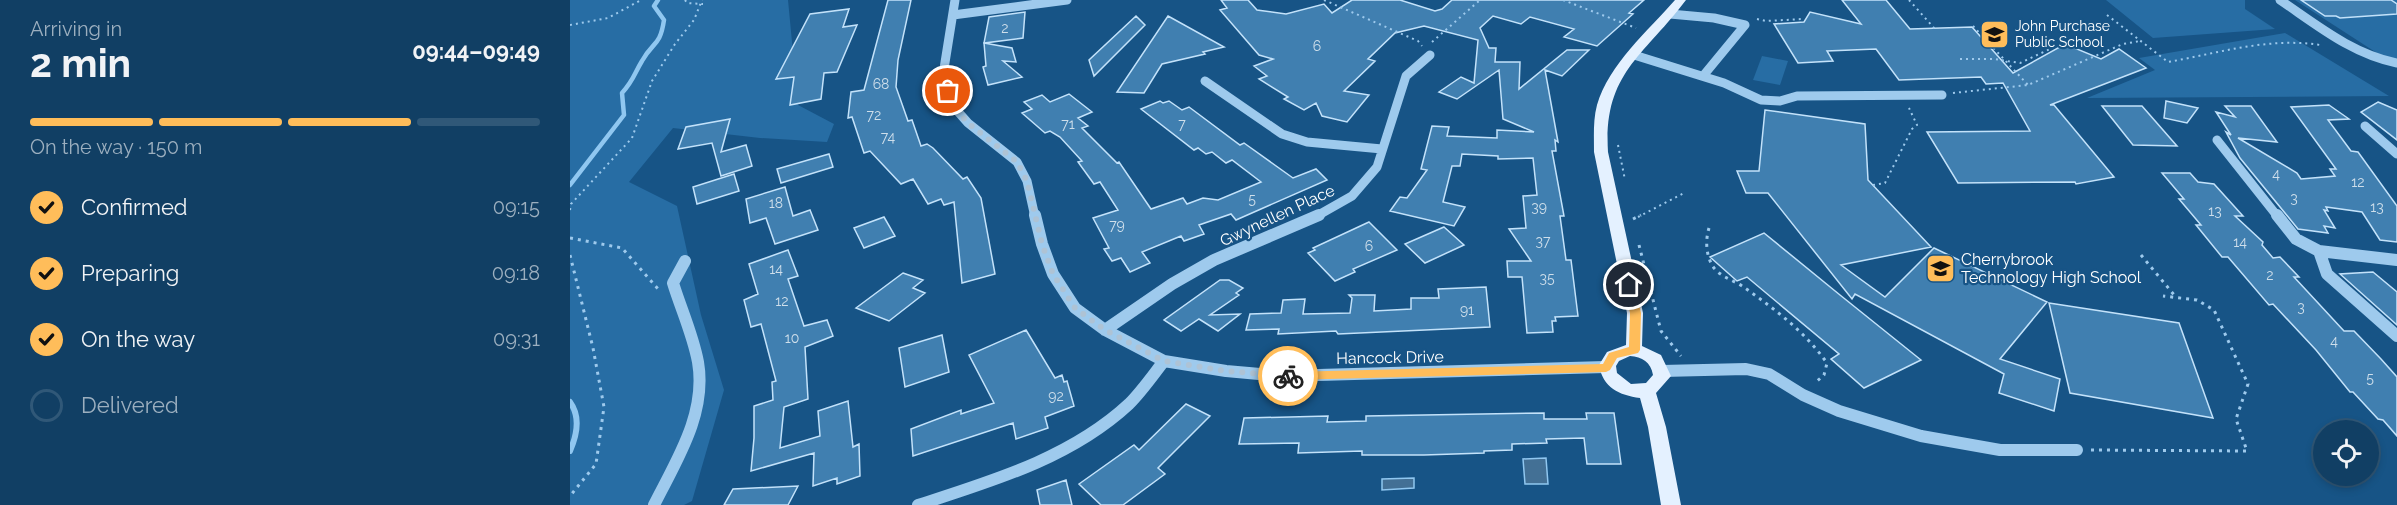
<!DOCTYPE html>
<html lang="en">
<head>
<meta charset="utf-8">
<style>
	body { margin:0; font-family:Raleway,sans-serif; background:#1a466a; color:#f1f3f6; height:100vh; display:flex; flex-direction:column; font-size:22px; white-space:nowrap }
	* { box-sizing:border-box; margin:0 }
	p { font-size:20px; color:#9cafbf }
	.icon { flex:none; width:33px; height:33px; fill:none; stroke:currentColor; stroke-width:2; stroke-linecap:round; stroke-linejoin:round }
	.map { position:relative; flex:1; overflow:hidden }
	.drawer { display:flex; flex-direction:column; background:#113f64; width:570px }
	.drawer>* { flex:none }
	.fabs { position:absolute; left:1743px; top:420px; display:grid; gap:12px }
	.fabs a { display:grid; place-items:center; width:66px; height:66px; border-radius:50%; background:#113f64; box-shadow:0 3px 9px #0003,0 0 0 2px #305878; font-size:30px }
	.pin { position:absolute; display:grid; place-items:center; width:51px; height:51px; color:#fff; margin:-26px; border:3px solid #fff; border-radius:50%; box-shadow:0 2px 6px #0007 }
	.courier { position:absolute; display:grid; place-items:center; width:60px; height:60px; margin:-30px; border:4px solid #ffbd5a; border-radius:50%; background:#fff; color:#222; box-shadow:0 2px 8px #0007 }
	.overview em { font-style:normal; font-weight:700 }
	.overview div { display:flex; flex-direction:column-reverse }
	.overview { display:flex; align-items:center; justify-content:space-between; height:102px; padding:0 30px }
	h1 { font-size:39px; font-weight:700; line-height:45px }
	.bar { display:grid; grid-template-columns:repeat(4,1fr); gap:9px 6px; align-content:center; height:72px; padding:0 30px }
	.bar i { height:8px; border-radius:4px; background:#305878 }
	.bar .current { background:#ffbd5a }
	.bar p { grid-column:span 4 }
	ol { padding:0 30px; list-style:none }
	li { display:flex; align-items:center; gap:18px; height:66px }
	li p { margin-inline-start:auto }
	li .icon { padding:6px; border-radius:50%; background:#ffbd5a; color:#111; stroke-width:4 }
	li:last-child { color:#9cafbf }
	li i { width:33px; height:33px; border:3px solid #305878; border-radius:50% }
	main { display:flex; flex:1; min-height:0 }
	.map>svg:first-child { display:block }
</style>
</head>
<body>
<main>
<section class="drawer">
<div class="overview"><div><h1>2 min</h1><p>Arriving in</p></div><em>09:44–09:49</em></div>
<div class="bar"><i class="current"></i><i class="current"></i><i class="current"></i><i></i><p>On the way · 150 m</p></div>
<ol>
<li><svg class="icon" aria-label="check" viewBox="0 0 24 24"><path d="M5 12l5 5 9-10"/></svg>Confirmed<p>09:15</p></li>
<li><svg class="icon" aria-label="check" viewBox="0 0 24 24"><path d="M5 12l5 5 9-10"/></svg>Preparing<p>09:18</p></li>
<li><svg class="icon" aria-label="check" viewBox="0 0 24 24"><path d="M5 12l5 5 9-10"/></svg>On the way<p>09:31</p></li>
<li><i></i>Delivered</li>
</ol>
</section>
<div class="map">
<svg width="1827" height="505" viewBox="0 0 1827 505">
	<rect width="100%" height="100%" fill="#175486"/>
	<path fill="#276da4" d="M0 0H218L228 105 264 124 257 142 190 138 103 128 59 182 107 206 131 315 154 390 122 501 114 505H0Z
		M1536 0H1675V9L1705 29 1583 38Z
		M1725 0H1827V66Z
		M1715 33 1819 96 1517 98 1585 70 1569 58Z
		M1192 56 1218 61 1210 85 1183 80Z"/>
	<path fill="#437095" stroke="#90c7f0" stroke-width="1.5" d="M976 458 978 484H955L953 459Z
		M844 478V488L812 490V479Z"/>
	<g fill="none" stroke-linecap="round" stroke-linejoin="round">
		<path stroke="#90c7f0" stroke-width="4.5" d="M0 185 54 115 52 93C64 80 64 74 72 61 83 41 90 47 94 20L84 6 88 0"/>
		<path stroke="#90c7f0" stroke-width="6" d="M0 402C11 417 7 435 0 451"/>
	</g>
	<path fill="#407fb0" stroke="#c3e2fa" stroke-width="1.5" d="M318 0H341L328 60 326 87 338 121 342 120 351 146 357 144 363 148 393 179 397 177 411 198 425 274 392 283 384 202 374 205 371 199 358 204 343 179 331 184 300 151 294 153 282 117 278 118 281 92 294 90Z
		M651 0H678L687 10 716 14 754 4 762 13 782 0H830L865 11 872 9 882 0H1074L1059 13 1063 14 1027 46 994 37 1004 29 960 17 951 24 923 16 910 28 919 48H926L925 62H950L949 89 997 50H1019L992 76 975 70 988 142 985 140 986 151H982L994 216H990L996 260H1001L1008 316 985 317 986 321H982L983 332 957 333 952 277H938L937 261H961L939 229 956 228 953 196 967 195 963 158 928 159V156L892 154 890 166H882L873 202 895 207 884 226 820 211 830 197 837 198 857 170 851 169 862 126 879 127 877 136 927 138V130L964 132 933 119 929 70 887 99 869 92 891 77 904 83 908 40 854 26 825 33 798 59 805 61 774 91 799 95 777 122 752 116 746 103 734 110 714 99 718 97 689 79 697 76 684 66 703 59 689 55 650 10 657 8Z
		M1272 0H1316L1340 29 1402 27 1443 73 1495 44 1531 59 1549 49 1576 68 1480 105H1484L1544 177 1506 184 1505 182 1388 183 1357 132 1460 131 1433 83 1416 84 1411 77 1329 80 1306 49 1257 51 1263 61 1228 63 1204 24 1234 22 1240 12 1291 24Z
		M1731 0H1821L1827 4V14L1770 18 1766 16H1755Z
		M279 9 273 27 287 25 267 72 254 73 251 99 220 105 224 77 206 79 240 14Z
		M455 12 453 38 414 43 419 17Z
		M566 16 575 25 524 76 519 60Z
		M598 16 654 47 633 52 635 54 592 64 574 93 547 92Z
		M414 43 442 48 446 62 433 61 452 77 418 85 413 67 416 66Z
		M499 94 522 112 508 118 518 126 512 128 547 163 549 162 581 209 613 198 617 204 633 198 648 200 691 182 662 160 656 163 642 152 636 154 628 148 624 150 571 109 590 101 593 103 599 101 612 110 619 107 670 145 674 143 723 178 746 169 757 180 666 220 661 214 629 225 634 234 614 241 611 236 572 252 580 263 560 272 551 258 542 261 534 249 539 248 523 218 548 210 530 182 524 184 508 162 512 161 490 137 480 131 475 133 452 113 462 109 454 102 472 95 480 102Z
		M1596 101 1628 108 1617 123 1594 118Z
		M1808 102 1827 110V140L1791 112Z
		M1759 105 1779 119 1758 120 1781 151 1788 152 1827 206V242L1810 240 1792 212 1756 207 1758 211 1754 210 1765 228 1754 226 1758 233 1728 229 1670 158 1656 132 1661 135 1646 112 1665 117 1655 106H1681L1707 142 1668 138 1727 173 1731 179 1765 176 1760 169H1766L1721 107Z
		M1532 106H1572L1607 146 1563 145Z
		M1195 110 1295 124 1298 180 1361 247 1271 265 1315 297 1364 248 1477 302 1430 359 1490 379 1484 411 1429 393 1434 374 1285 294 1282 299 1198 193H1176L1167 171H1189Z
		M160 119 151 152 176 145 182 166 151 176 142 143 108 149 116 127Z
		M259 154 263 167 211 183 207 169Z
		M1592 173H1620L1628 182 1644 184 1673 216H1665L1693 242 1692 245 1703 258 1710 257 1729 277H1724L1774 331H1784L1811 359 1827 377V436L1813 420 1808 419 1783 392H1780L1746 350 1703 304 1699 305 1658 257H1652L1626 225H1631L1609 199H1614Z
		M164 174 169 191 127 204 123 187Z
		M215 187 223 216 240 210 248 230 205 244 196 218 180 223 176 199Z
		M314 217 325 236 294 248 284 228Z
		M799 222 827 250 783 269 785 272 765 281 738 253 745 250 743 248Z
		M874 227 894 245 855 263 835 244Z
		M1194 233 1270 295 1351 360 1294 388 1261 359 1269 354 1177 277 1167 281 1140 257Z
		M218 250 228 276 218 279 234 326 257 320 263 336 235 347 238 399 214 407 210 448 250 436 248 411 278 401 283 447 289 444 290 476 267 484V478L243 486 244 453 181 471 184 438V406L203 400 202 382 206 381 191 324 181 327 174 300 188 294 179 264Z
		M1803 272 1827 292V325L1770 274Z
		M333 273 353 280 343 288 355 293 319 321 286 308Z
		M650 280H659L673 288 666 293 669 295 640 315 670 314 648 331 629 319 611 331 594 320Z
		M916 287 920 327 768 334 766 331 708 334 709 329 676 330 680 314 711 313 713 300 735 299 733 314 780 313 782 298 779 295H805L804 311 841 309V298H869L868 289Z
		M1479 303 1609 323 1643 418 1500 393Z
		M456 330 485 378 492 375 494 382 497 381 504 406 475 417 478 428 446 439 443 423 343 456 341 429 391 410V414L424 403 399 355Z
		M372 335 379 372 335 387 329 348Z
		M616 404 640 416 588 468 595 474 553 505H531L509 484 564 445 569 450Z
		M974 413V419H1017L1016 413H1044L1051 464H1017L1014 438 976 439 977 443 942 444V450L914 451V453L854 455H792V451L728 453 729 443 669 444 674 418 758 416 757 422 796 421V416Z
		M496 480 502 505H470L467 490Z
		M228 486 218 505H154L163 489Z"/>
	<g fill="none" stroke-linecap="round" stroke-linejoin="round">
		<path stroke="#9ecaed" stroke-width="2" stroke-dasharray="2 4" stroke-linecap="butt" d="M115 0 117 3 133 4
			M754 0 848 41 852 46
			M993 0 1066 28
			M1339 0 1365 29
			M1537 15 1598 62C1649 53 1698 37 1750 45
			M1187 19 1196 21 1233 19
			M0 25 38 18 71 0
			M1403 26 1458 85
			M862 42 910 0
			M1390 59H1424L1450 63 1480 49
			M1383 93 1458 85 1553 44 1570 41
			M1048 145 1055 180
			M1303 185 1315 183 1342 129 1347 125 1339 108
			M0 210 1 204 62 138 82 81 105 44 124 20 132 0
			M1068 217 1114 193"/>
		<path stroke="#9ecaed" stroke-width="3" stroke-dasharray="3 5" stroke-linecap="butt" d="M1063 219 1071 215
			M1139 228C1135 241 1136 257 1144 268 1152 278 1166 281 1175 288 1206 310 1235 332 1257 363L1254 375 1245 383
			M0 238 52 248 88 289
			M1069 245 1091 331 1111 356
			M0 255 23 348 34 407 26 464 0 496
			M1571 255 1605 296
			M1521 450 1677 451 1666 419 1678 384 1644 310 1627 300 1593 296"/>
		<path stroke="#9ecaed" stroke-width="9" d="M385 0 373 75 383 106 398 123 447 162 457 181 465 217
			M1710 0C1747 25 1782 54 1827 63
			M1100 14 1144 18 1175 25 1133 76
			M383 15 497 0
			M1064 55 1154 83 1191 100 1210 101 1227 96 1372 95
			M635 81 712 134 737 142 812 149
			M1795 126 1827 154
			M1647 140 1708 217
			M745 217 782 196 807 167 836 76 860 55"/>
		<path stroke="#9ecaed" stroke-width="12" d="M465 215 472 244 483 274 505 308 535 330 594 361 656 371 712 376 1036 367
			M1707 215 1726 239 1749 251 1827 260
			M1749 251 1757 274 1827 336
			M535 330 602 284 644 260 749 215
			M1092 371 1176 369 1199 374 1233 395 1269 411 1351 436 1430 450H1507
			M84 505C106 461 137 414 128 362 123 335 111 309 103 283L115 261
			M348 505C422 481 501 458 559 404 572 391 583 375 594 361"/>
		<path fill="#e4f1ff" fill-rule="evenodd" d="M1105 0H1116C1074 56 1033 73 1038 152L1073 313 1072 346 1091 355 1101 376 1086 393 1096 427 1111 505H1091L1078 427 1070 398C1049 395 1033 388 1029 365L1037 352 1056 345 1057 313 1024 152C1024 136 1023 120 1027 105 1039 64 1078 31 1105 0ZM1060 356C1072 357 1081 362 1083 375L1076 383 1061 384 1047 373 1046 366 1049 361Z"/>
	</g>
	<path fill="#ffbd5a" d="M1059 281 1064 285 1071 313 1070 350 1068 353 1047 358 1040 370 1036 372 718 380 712 376 718 372 1033 364 1039 353 1059 347 1060 313 1054 285Z"/>
	<g fill="none" stroke-linecap="round" stroke-linejoin="round">
		<path stroke="#aec3d5" stroke-width="6" stroke-dasharray="0 10.8" d="M378 91 383 106 398 123 447 162 457 181 472 244 483 274 505 308 535 330 594 361 656 371 718 376"/>
	</g>
	<defs>
		<symbol id="school-square" viewBox="-11 -11 22 22"><rect x="-9" y="-9" width="18" height="18" rx="4" fill="#ffbd5a" stroke="#175486"/><path d="M0-5L7-2L0 1L-7-2ZM-4 1L0 2.5L4 1V4Q0 6-4 4Z" fill="#111"/></symbol>
	</defs>
	<g fill-rule="evenodd">
		<use href="#school-square" x="1408" y="18" width="33" height="33"/>
		<use href="#school-square" x="1354" y="252" width="33" height="33"/>
	</g>
	<g text-anchor="middle" stroke-width="4.5" stroke-linejoin="round" paint-order="stroke">
		<g font-size="14" fill="#fff" stroke="#175486" text-anchor="start">
			<text x="1445" y="31">John Purchase<tspan x="1445" dy="16">Public School</tspan></text>
		</g>
		<g font-size="14" fill="#cfdfeb">
			<text x="435" y="33">2</text>
			<text x="747" y="51">6</text>
			<text x="311" y="89">68</text>
			<text x="304" y="120">72</text>
			<text x="498" y="129">71</text>
			<text x="612" y="129">7</text>
			<text x="318" y="142">74</text>
			<text x="1706" y="179">4</text>
			<text x="1788" y="187">12</text>
			<text x="1724" y="203">3</text>
			<text x="682" y="204">5</text>
			<text x="206" y="208">18</text>
			<text x="969" y="212">39</text>
			<text x="1807" y="212">13</text>
			<text x="1645" y="216">13</text>
			<text x="547" y="230">79</text>
			<text x="973" y="246">37</text>
			<text x="1670" y="247">14</text>
			<text x="799" y="251">6</text>
			<text x="206" y="274">14</text>
			<text x="1700" y="280">2</text>
			<text x="977" y="283">35</text>
			<text x="212" y="306">12</text>
			<text x="1731" y="312">3</text>
			<text x="897" y="315">91</text>
			<text x="222" y="343">10</text>
			<text x="1764" y="346">4</text>
			<text x="1800" y="383">5</text>
			<text x="486" y="401">92</text>
		</g>
		<g font-size="16" fill="#fff" stroke="#175486">
			<text transform="translate(707 215) rotate(-25)" y="6">Gwynellen Place</text>
			<text transform="translate(820 357) rotate(-1)" y="6">Hancock Drive</text>
		</g>
		<g font-size="16" fill="#fff" stroke="#175486" text-anchor="start">
			<text x="1391" y="265">Cherrybrook<tspan x="1391" dy="18">Technology High School</tspan></text>
		</g>
	</g>
</svg>
<div class="fabs">
<a><svg class="icon" aria-label="locate" viewBox="0 0 24 24"><circle cx="12" cy="12" r="6"/><path d="M12 2v4M12 18v4M2 12h4M18 12h4"/></svg></a>
</div>
<div class="pin" style="left:378px;top:91px;background:#ea580c"><svg class="icon" aria-label="bag" viewBox="0 0 24 24"><path d="M5 8h14l-1 12H6zM9 8a3 3 0 0 1 6 0"/></svg></div>
<div class="pin" style="left:1059px;top:285px;background:#1f2937"><svg class="icon" aria-label="home" viewBox="0 0 24 24"><path d="M3 11l9-7 9 7M6 9v11h12V9"/></svg></div>
<div class="courier" style="left:718px;top:376px"><svg class="icon" aria-label="bike" viewBox="0 0 24 24"><circle cx="6" cy="16" r="4"/><circle cx="18" cy="16" r="4"/><path d="M6 16l4-8h5l3 8M10 8l3 8H6M13 5h3"/></svg></div>
</div>
</main>
</body>
</html>
